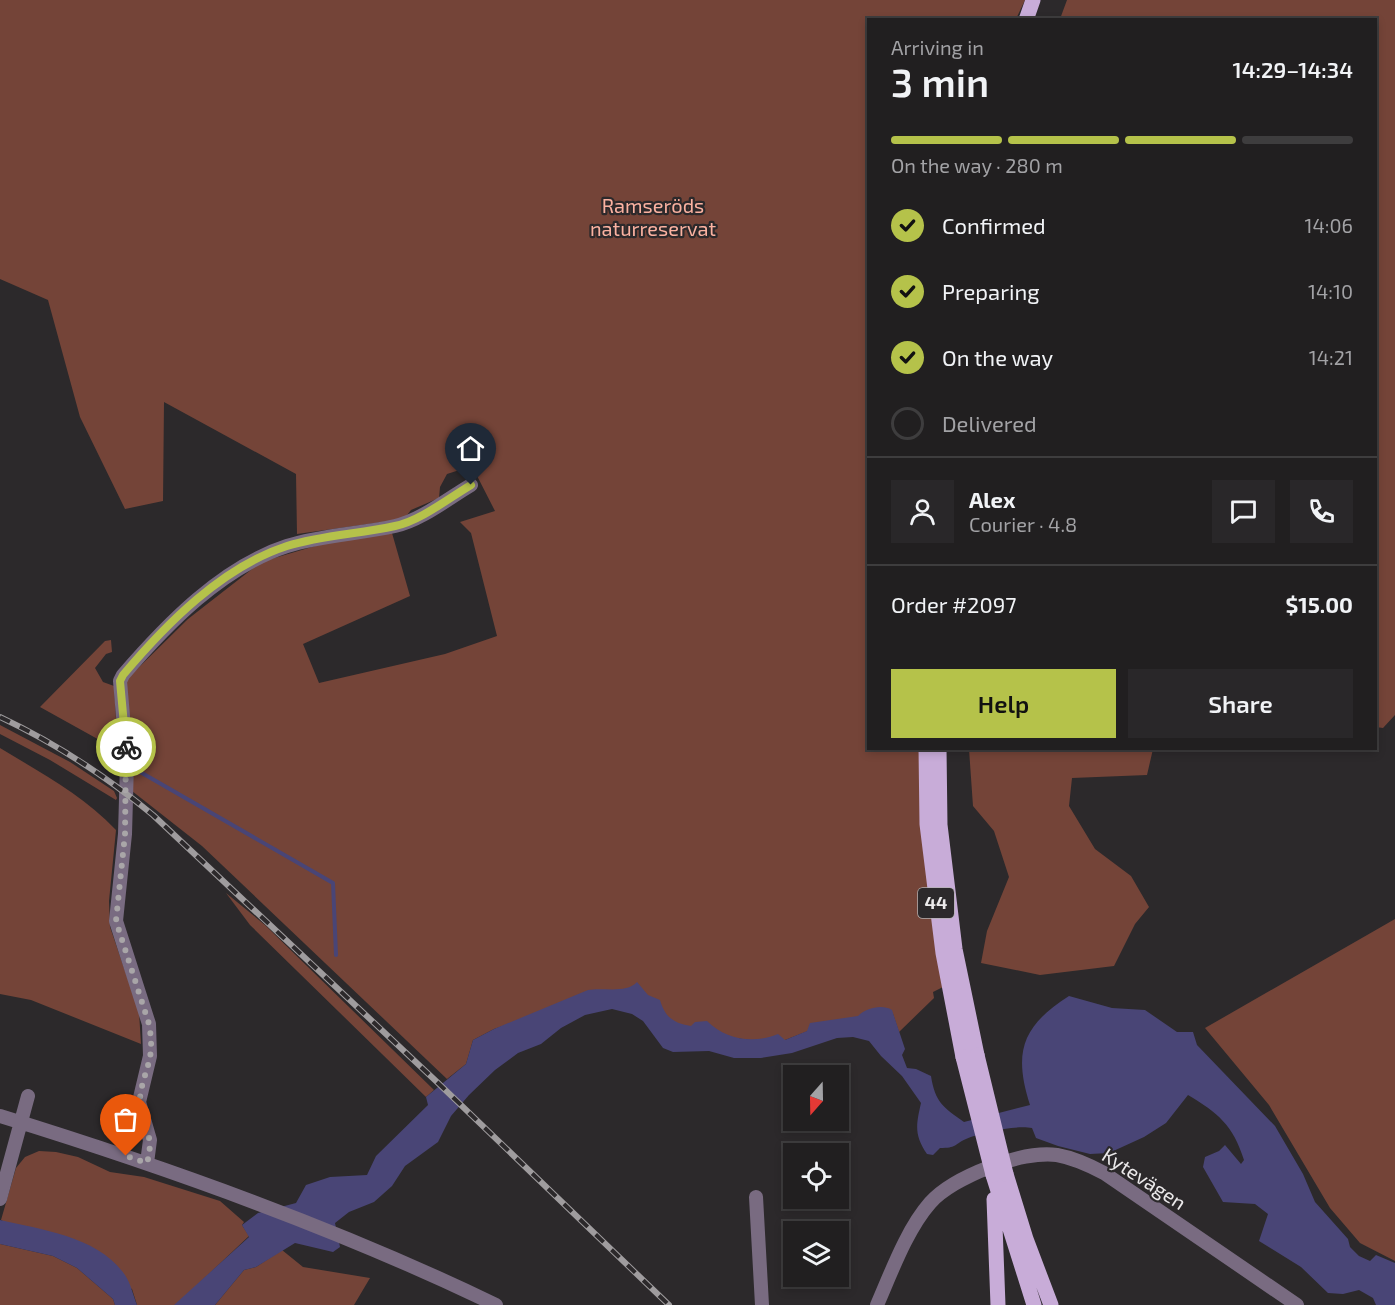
<!DOCTYPE html>
<html lang="en">
<head>
<meta charset="utf-8">
<style>
	body { margin:0; font-family:"Exo 2",sans-serif; background:#292729; color:#f1f3f6; height:100vh; display:flex; flex-direction:column; font-size:22px; white-space:nowrap }
	* { box-sizing:border-box; margin:0 }
	p { font-size:20px; color:#a2a2a5 }
	.icon { flex:none; width:33px; height:33px; fill:none; stroke:currentColor; stroke-width:2; stroke-linecap:round; stroke-linejoin:round }
	.map { position:relative; flex:1; overflow:hidden }
	.side { position:absolute; left:867px; top:18px; width:510px; height:732px; display:flex; flex-direction:column; background:#211f20; border-radius:0px; box-shadow:0 3px 9px #0003,0 0 0 2px #3e3d3e }
	.side>* { flex:none }
	.needle { width:39px; rotate:200deg }
	.buttons { position:absolute; left:783px; top:1065px; display:grid; gap:12px }
	.buttons a { display:grid; place-items:center; width:66px; height:66px; border-radius:0px; background:#211f20; box-shadow:0 3px 9px #0003,0 0 0 2px #3e3d3e; font-size:30px }
	.pin { position:absolute; display:grid; place-items:center; width:51px; height:51px; color:#fff; margin:-62px -26px; border-radius:50% 50% 50% 0; rotate:-45deg; box-shadow:0 0 6px #0007 }
	.pin .icon { rotate:45deg }
	.courier { position:absolute; display:grid; place-items:center; width:60px; height:60px; margin:-30px; border:4px solid #b5c24a; border-radius:50%; background:#fff; color:#222; box-shadow:0 2px 8px #0007 }
	.headline em { font-style:normal; font-weight:600 }
	.headline div { display:flex; flex-direction:column-reverse }
	.headline { display:flex; align-items:center; justify-content:space-between; height:102px; padding:0 24px }
	h1 { font-size:39px; font-weight:600; line-height:45px }
	.bar { display:grid; grid-template-columns:repeat(4,1fr); gap:9px 6px; align-content:center; height:72px; padding:0 24px }
	.bar i { height:8px; border-radius:4px; background:#3e3d3e }
	.bar .active { background:#b5c24a }
	.bar p { grid-column:span 4 }
	.line { display:flex; align-items:center; gap:15px; padding:0 24px; border-top:2px solid #3e3d3e }
	.line div { flex:1 }
	.round { display:grid; place-items:center; flex:none; width:63px; height:63px; border-radius:0px; background:#292729 }
	ol { padding:0 24px; list-style:none }
	li { display:flex; align-items:center; gap:18px; height:66px }
	li p { margin-inline-start:auto }
	li .icon { padding:6px; border-radius:50%; background:#b5c24a; color:#111; stroke-width:4 }
	li:last-child { color:#a2a2a5 }
	li i { width:33px; height:33px; border:3px solid #3e3d3e; border-radius:50% }
	.primary-button { display:flex; gap:12px; margin-top:auto; padding:12px 24px }
	.primary-button a { flex:1; height:69px; border-radius:0px; background:#b5c24a; color:#111; font-size:24px; font-weight:600; line-height:69px; text-align:center }
	.primary-button a+a { background:#292729; color:#f1f3f6 }
	.map>svg:first-child { display:block }
</style>
</head>
<body>
<div class="map">
<svg width="1395" height="1305" viewBox="0 0 1395 1305">
	<rect width="100%" height="100%" fill="#2c292b"/>
	<path fill="#744438" d="M0 0H1025L1016 19 868 20V748L919 749 943 987 933 992 934 998 899 1032 893 1014 808 1031 785 1040H750L681 1031 642 1002 520 1020 494 1029 473 1040 466 1064 447 1079 202 846 132 791 126 680 188 619 261 562 342 538 392 533 410 596 303 644 319 683 445 654 497 636 471 533 460 522 495 511 472 466 447 474 440 487 439 498 411 510 404 519 297 534 296 474 164 402 163 501 125 509 80 417 48 300 0 279Z
		M1067 0H1395V715L1383 728 1376 727V20L1060 19Z
		M111 640 112 652 106 654 95 668 103 682 114 686 117 735 114 744 103 742 40 707 105 641Z
		M0 725 70 762 114 791 117 798 116 800 50 760 0 734Z
		M0 748C41 773 83 795 116 830L109 901 110 927 139 1012 141 1044 31 1000 0 994Z
		M969 749H1153L1147 775 1072 778 1069 806 1095 849 1131 876 1149 907 1135 924 1114 966 1040 975 981 963 987 931 1009 877 994 831 973 806Z
		M226 893 265 925 434 1090 426 1097 250 925Z
		M1395 919V1261L1360 1243 1330 1208 1269 1105 1205 1028Z
		M39 1151 56 1152 78 1157 110 1172 144 1177 220 1201 244 1222 242 1225 249 1236 176 1305H137L132 1289 1 1220 16 1168 25 1157Z
		M0 1244 53 1256 77 1268 113 1299 115 1305H0Z
		M282 1250 303 1267 370 1278 354 1305H215L244 1270 256 1267Z"/>
	<path fill="#494576" d="M637 982 648 995 660 1000C665 1017 673 1023 691 1026L695 1022 707 1021C726 1040 754 1044 778 1034L785 1040 807 1031 810 1023 858 1016C866 1008 882 1004 892 1010L905 1049 902 1055 907 1068 916 1069 931 1076C935 1102 943 1107 964 1122L1030 1105C1013 1052 1022 1026 1069 996L1112 1008 1145 1010 1177 1032H1193L1197 1045 1275 1126 1303 1174 1315 1202 1348 1239 1350 1247 1359 1256 1370 1261 1376 1255 1395 1263V1305H1376L1373 1298 1359 1290 1343 1294 1328 1293 1301 1267 1259 1241 1268 1214 1255 1204 1223 1202 1203 1167 1205 1157 1219 1151 1225 1145 1241 1164 1244 1160C1233 1125 1218 1113 1188 1095L1166 1123 1144 1137 1109 1153 1090 1154 1058 1146 1036 1138 1032 1128C1016 1125 981 1132 966 1139 953 1145 957 1148 940 1148L933 1155 927 1154C914 1135 916 1125 921 1103L902 1076 881 1056 869 1041 853 1037 837 1038 792 1053 761 1058H734L709 1051 673 1052 663 1048 643 1021 632 1014 612 1009 585 1015 561 1028 541 1044 518 1053 495 1070 469 1095 451 1116 438 1142 405 1166 392 1186 374 1202 349 1212 335 1223 340 1247 333 1252 295 1243 256 1267 244 1270 215 1305H174L249 1237 242 1225 258 1213 296 1203 306 1185 330 1177 367 1175 376 1156 428 1105 426 1097 466 1064 473 1040 494 1029 588 990C603 987 626 994 637 982Z
		M0 1220C42 1230 98 1236 125 1275 131 1284 133 1295 137 1305H115L113 1299 77 1268 53 1256 0 1244Z"/>
	<g fill="none" stroke-linecap="round" stroke-linejoin="round">
		<path stroke="#494576" stroke-width="4" d="M135 769 333 883 336 955"/>
		<path stroke="#796b81" stroke-width="14" d="M0 1116C169 1168 337 1228 496 1305
			M147 1163 150 1140 139 1102 150 1056 149 1024 116 921 125 834 127 763 120 681 123 675C167 624 222 567 287 546 322 535 359 534 395 526 420 521 449 498 471 485
			M756 1197 762 1305
			M0 1199 28 1096
			M877 1305C891 1273 907 1229 930 1203 953 1177 1022 1150 1057 1155 1074 1158 1089 1165 1104 1173L1297 1305"/>
		<path stroke="#c8acd8" stroke-width="15" d="M1026 20 1033 0
			M926 748 927 824 943 953 963 1057
			M939 748 940 825 955 949 977 1055
			M1006 1174 1026 1239 1051 1305
			M993 1175 1034 1305
			M994 1199 998 1305"/>
		<defs>
			<path id="rail" d="M0 717C55 743 106 776 153 815L437 1082 669 1305"/>
		</defs>
		<use href="#rail" stroke="#9f9c9e" stroke-width="6"/>
		<use href="#rail" stroke="#2c292b" stroke-width="4" stroke-dasharray="11" stroke-linecap="butt"/>
		<path stroke="#c8acd8" stroke-width="15" d="M977 1055 1006 1174
			M963 1057 993 1175"/>
	</g>
	<g fill="none" stroke-linecap="round" stroke-linejoin="round">
		<path stroke="#a9a6a8" stroke-width="6" stroke-dasharray="0 10.8" d="M126 747 125 834 116 921 149 1024C151 1036 152 1046 150 1057 147 1072 139 1089 140 1104 140 1129 156 1131 147 1163L126 1156"/>
		<path stroke="#b5c24a" stroke-width="8" d="M126 747 120 681 123 675C166 624 222 567 287 546 322 535 359 534 395 526 420 521 449 498 471 485"/>
	</g>
	<g text-anchor="middle" stroke-width="4.5" stroke-linejoin="round" paint-order="stroke">
		<rect fill="#2c292b" stroke="#b2b0b1" stroke-width="1.5" x="918" y="888" width="36" height="30" rx="4.5"/>
		<g font-size="18" font-weight="bold" fill="#eceaeb">
			<text x="936" y="909">44</text>
		</g>
		<g font-size="20" fill="#fbb2a1" stroke="#2c292b">
			<text x="653" y="213">Ramseröds<tspan x="653" dy="23">naturreservat</tspan></text>
		</g>
		<g font-size="20" fill="#eceaeb" stroke="#2c292b">
			<text transform="translate(1144 1179) rotate(33)" y="7">Kytevägen</text>
		</g>
	</g>
</svg>
<div class="buttons">
<a><svg class="needle" viewBox="-14 -14 28 28"><path d="M0-13l5 13h-10z" fill="#e53935"/><path d="M0 13l5-13h-10z" fill="#a2a2a5"/></svg></a>
<a><svg class="icon" aria-label="locate" viewBox="0 0 24 24"><circle cx="12" cy="12" r="6"/><path d="M12 2v4M12 18v4M2 12h4M18 12h4"/></svg></a>
<a><svg class="icon" aria-label="layers" viewBox="0 0 24 24"><path d="M12 4l9 5-9 5-9-5zM3 14l9 5 9-5"/></svg></a>
</div>
<div class="pin" style="left:126px;top:1156px;background:#ea580c"><svg class="icon" aria-label="bag" viewBox="0 0 24 24"><path d="M5 8h14l-1 12H6zM9 8a3 3 0 0 1 6 0"/></svg></div>
<div class="pin" style="left:471px;top:485px;background:#1f2937"><svg class="icon" aria-label="home" viewBox="0 0 24 24"><path d="M3 11l9-7 9 7M6 9v11h12V9"/></svg></div>
<div class="courier" style="left:126px;top:747px"><svg class="icon" aria-label="bike" viewBox="0 0 24 24"><circle cx="6" cy="16" r="4"/><circle cx="18" cy="16" r="4"/><path d="M6 16l4-8h5l3 8M10 8l3 8H6M13 5h3"/></svg></div>
<section class="side">
<div class="headline"><div><h1>3 min</h1><p>Arriving in</p></div><em>14:29–14:34</em></div>
<div class="bar"><i class="active"></i><i class="active"></i><i class="active"></i><i></i><p>On the way · 280 m</p></div>
<ol>
<li><svg class="icon" aria-label="check" viewBox="0 0 24 24"><path d="M5 12l5 5 9-10"/></svg>Confirmed<p>14:06</p></li>
<li><svg class="icon" aria-label="check" viewBox="0 0 24 24"><path d="M5 12l5 5 9-10"/></svg>Preparing<p>14:10</p></li>
<li><svg class="icon" aria-label="check" viewBox="0 0 24 24"><path d="M5 12l5 5 9-10"/></svg>On the way<p>14:21</p></li>
<li><i></i>Delivered</li>
</ol>
<div class="line" style="height:108px"><a class="round"><svg class="icon" aria-label="person" viewBox="0 0 24 24"><circle cx="12" cy="8" r="4"/><path d="M4 21q1-7 8-7t8 7"/></svg></a><div><b>Alex</b><p>Courier · 4.8</p></div><a class="round"><svg class="icon" aria-label="chat" viewBox="0 0 24 24"><path d="M4 5h16v11H9l-5 4z"/></svg></a><a class="round"><svg class="icon" aria-label="phone" viewBox="0 0 24 24"><path d="M5 4h4l2 5-3 2q2 4 5 5l2-3 5 2v4C11 20 4 13 5 4z"/></svg></a></div>
<div class="line" style="height:78px"><div>Order #2097</div><b>$15.00</b></div>
<div class="primary-button"><a>Help</a><a>Share</a></div>
</section>
</div>
</body>
</html>
